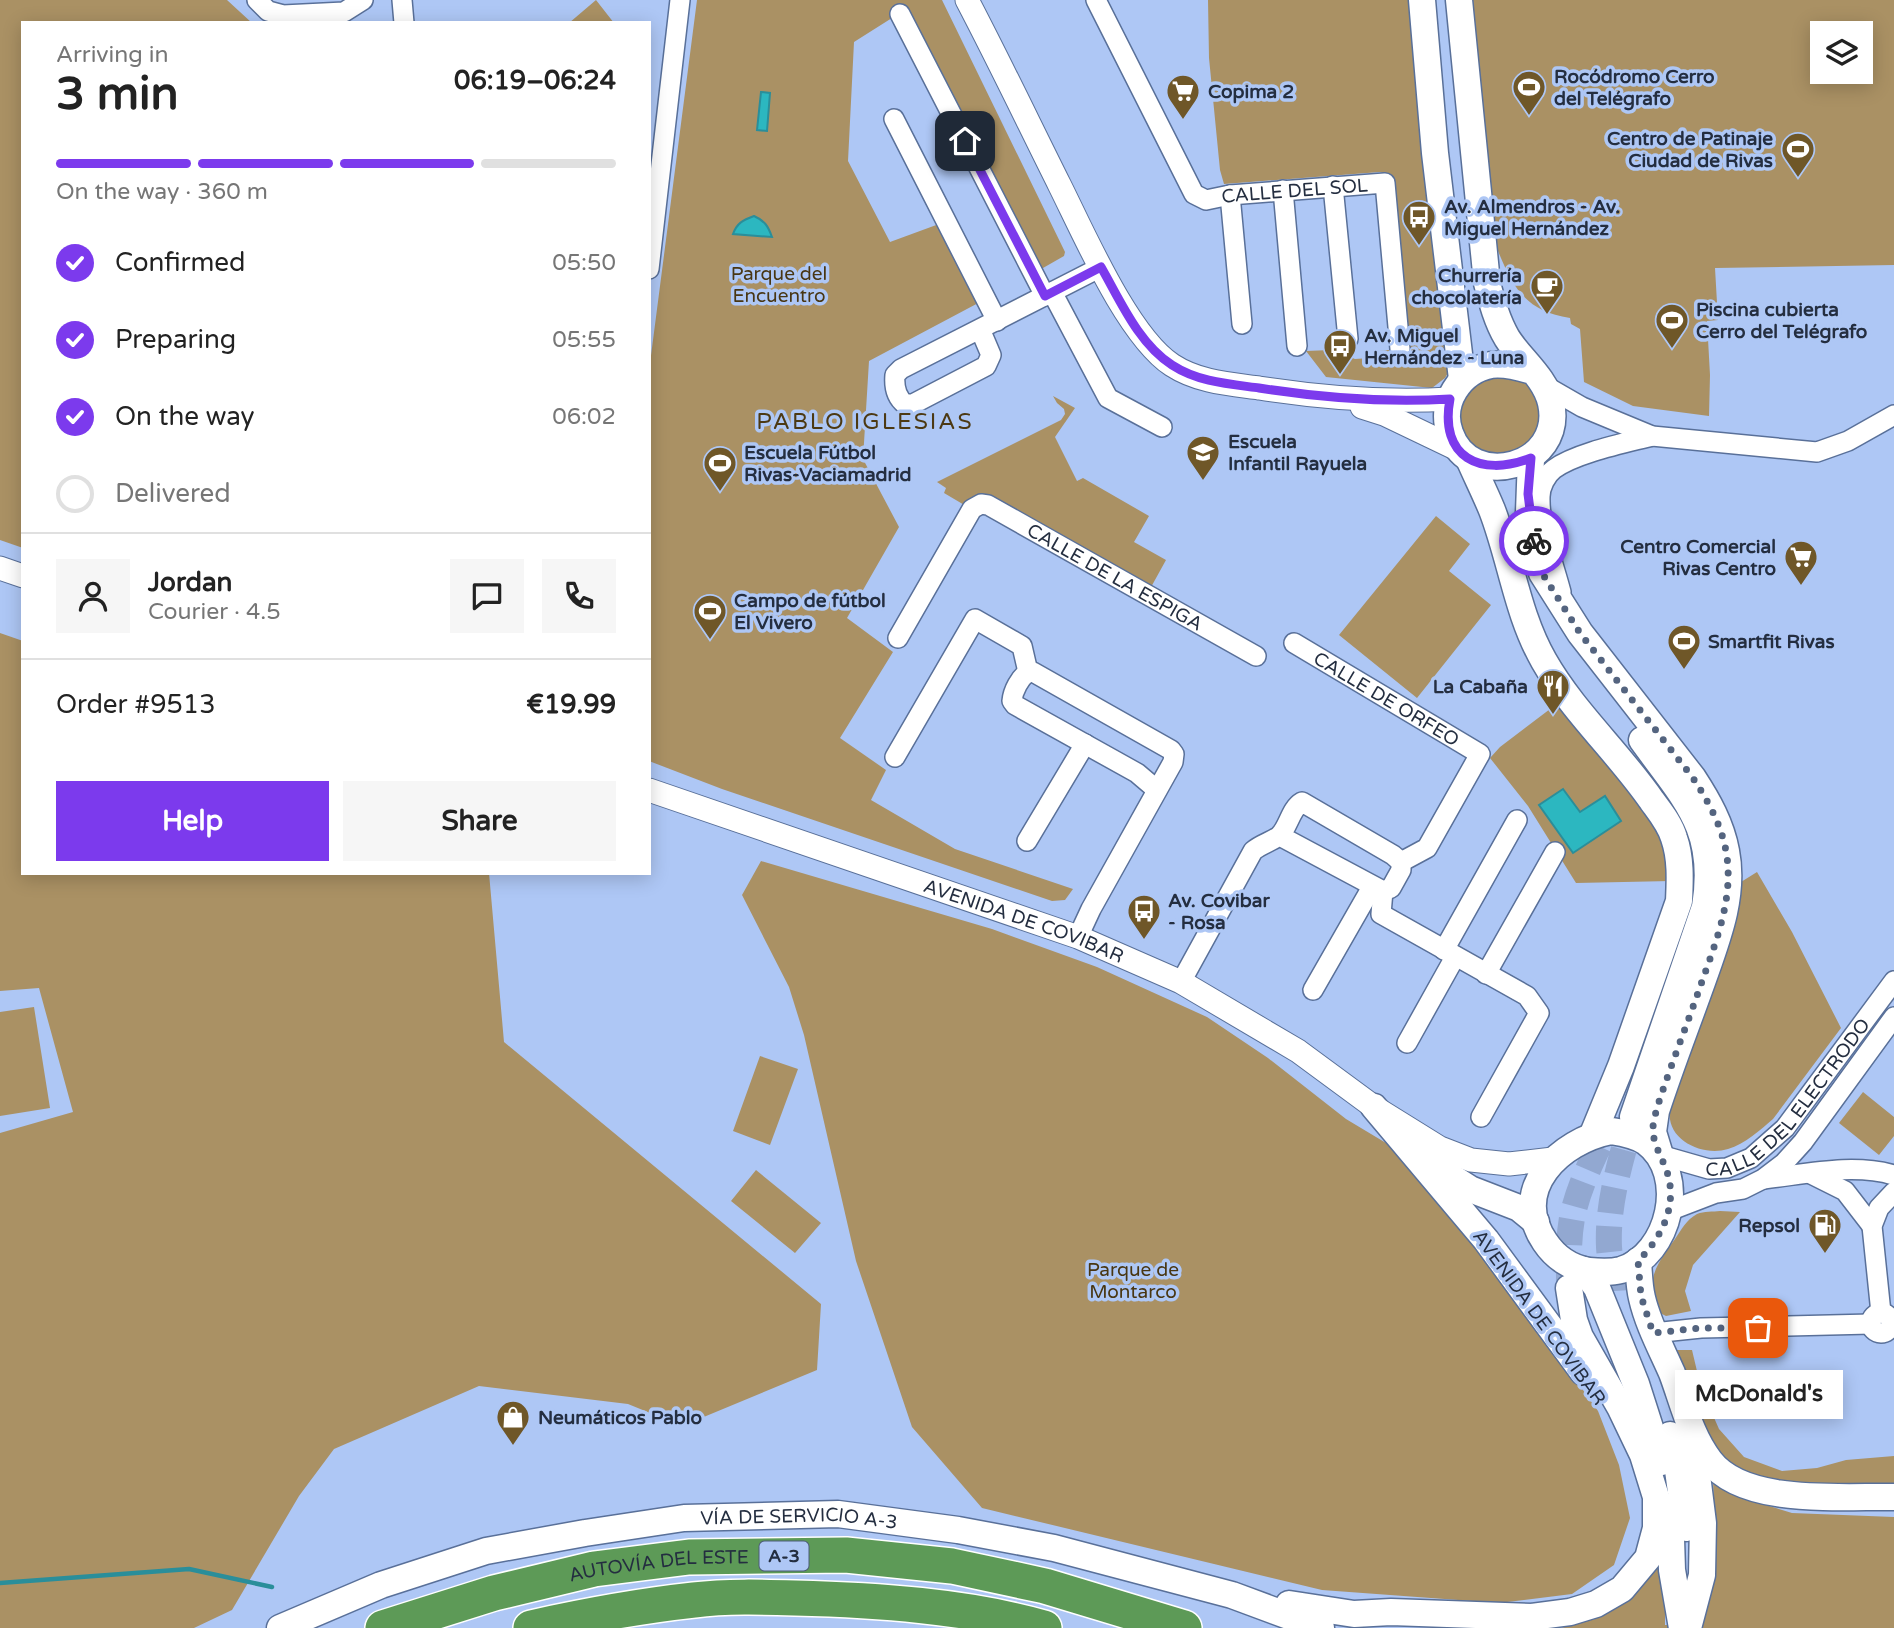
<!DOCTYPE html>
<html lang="en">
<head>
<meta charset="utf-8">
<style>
	body { margin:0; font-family:"Varela Round",sans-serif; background:#f6f6f6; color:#222; height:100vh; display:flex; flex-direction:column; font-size:26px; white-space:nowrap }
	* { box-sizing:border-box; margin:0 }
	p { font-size:23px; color:#767676 }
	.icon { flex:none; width:38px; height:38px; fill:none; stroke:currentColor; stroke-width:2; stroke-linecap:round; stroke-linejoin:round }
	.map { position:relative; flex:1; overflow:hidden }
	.side { position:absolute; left:21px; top:21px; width:630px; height:854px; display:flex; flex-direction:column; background:#fff; border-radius:0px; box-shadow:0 4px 18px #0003 }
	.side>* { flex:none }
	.tools { position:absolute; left:1810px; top:21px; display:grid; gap:14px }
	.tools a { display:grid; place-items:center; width:63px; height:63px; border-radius:0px; background:#fff; box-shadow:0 4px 18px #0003; font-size:35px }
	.pin { position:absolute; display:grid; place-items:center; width:60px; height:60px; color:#fff; margin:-30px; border-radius:14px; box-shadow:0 4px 10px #0006 }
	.courier { position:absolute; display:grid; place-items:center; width:70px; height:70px; margin:-35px; border:5px solid #7c3aed; border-radius:50%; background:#fff; color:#222; box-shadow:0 2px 9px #0007 }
	.bubble { position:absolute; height:49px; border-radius:0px; background:#fff; box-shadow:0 4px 18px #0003; font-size:23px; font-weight:700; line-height:49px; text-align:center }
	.headline em { font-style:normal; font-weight:700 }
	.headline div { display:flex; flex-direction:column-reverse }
	.headline { display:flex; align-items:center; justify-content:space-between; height:119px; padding:0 35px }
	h1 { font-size:46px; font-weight:700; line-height:52px }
	.bar { display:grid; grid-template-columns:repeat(4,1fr); gap:10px 7px; align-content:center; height:84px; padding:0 35px }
	.bar i { height:9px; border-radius:5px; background:#e0e0e0 }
	.bar .selected { background:#7c3aed }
	.bar p { grid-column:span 4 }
	.line { display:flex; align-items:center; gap:18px; padding:0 35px; border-top:2px solid #e0e0e0 }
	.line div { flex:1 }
	.round { display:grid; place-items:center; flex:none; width:74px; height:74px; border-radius:0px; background:#f6f6f6 }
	ol { padding:0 35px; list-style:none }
	li { display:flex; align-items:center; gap:21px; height:77px }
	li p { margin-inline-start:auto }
	li .icon { padding:7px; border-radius:50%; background:#7c3aed; color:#fff; stroke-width:4 }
	li:last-child { color:#767676 }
	li i { width:38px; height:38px; border:4px solid #e0e0e0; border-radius:50% }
	.primary-button { display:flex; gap:14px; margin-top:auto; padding:14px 35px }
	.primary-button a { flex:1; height:80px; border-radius:0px; background:#7c3aed; color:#fff; font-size:28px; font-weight:700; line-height:80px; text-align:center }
	.primary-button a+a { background:#f6f6f6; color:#222 }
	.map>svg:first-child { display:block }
</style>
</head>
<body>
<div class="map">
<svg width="1894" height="1628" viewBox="0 0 1894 1628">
	<rect width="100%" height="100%" fill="#aec7f5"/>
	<path fill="#aa9164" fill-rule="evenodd" d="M0 0H227L252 23H23V548L0 540Z
		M596 0 614 23H569Z
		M697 0H942L1065 252 1064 256 1036 272 903 11 854 42 848 161 890 242 939 224 982 301 869 361 863 459 899 527 847 618 893 652 840 738 886 770 871 800 955 849 1073 889 1065 900 1052 901 722 789 649 761V371Z
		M1208 0H1410L1452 366 1445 378 1432 388 1326 377 1306 351 1331 350 1355 359 1370 358V352L1407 348 1389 175 1380 172 1224 184 1220 170 1209 58Z
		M1473 0H1894V265L1715 268 1718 320 1707 321 1710 375 1709 416 1633 406 1584 382 1580 329 1571 324 1570 318C1524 311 1512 286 1496 246ZM1822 33H1860V72H1822Z
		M1502 373 1527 383 1541 405 1539 433 1519 454 1477 453 1459 431V402L1466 389Z
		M1053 396 1075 408 1055 437 1077 481 1083 478 1149 516 1134 542 1166 560 1150 589 1118 572 966 506 944 493 946 488 937 482 1061 420 1065 414 1064 409 1057 403Z
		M1436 516 1470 544 1449 571 1491 605 1417 698 1339 635Z
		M0 633 23 641V873H489L504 1042 821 1304 817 1370 682 1426 628 1404 479 1386 334 1449 299 1496 232 1610 194 1628H0V1133L73 1112 39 988 0 991Z
		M1558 703 1660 829 1671 881 1576 883 1528 806 1490 758 1500 747Z
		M761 861 992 929 1097 967 1207 1017 1268 1058 1346 1119 1401 1152 1480 1246 1598 1411 1619 1465 1630 1518 1614 1565 1572 1594 1499 1603 1322 1590 982 1508 912 1427 856 1261 804 1035 789 987 742 895Z
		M1757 872 1792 932 1841 1028 1773 1119C1760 1130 1745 1144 1728 1149 1703 1157 1666 1140 1670 1111L1736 923 1741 882Z
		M34 1007 50 1108 0 1116V1012Z
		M760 1056 798 1069 770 1145 733 1131Z
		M1863 1092 1894 1117V1136L1879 1155 1839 1123Z
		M756 1170 821 1223 795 1253 731 1201Z
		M1720 1211 1740 1212 1693 1265 1685 1291 1691 1311 1666 1316 1656 1311C1646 1277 1656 1266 1675 1239 1682 1229 1686 1220 1697 1214 1704 1211 1713 1212 1720 1211Z
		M1672 1350H1692L1701 1388 1719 1429 1744 1457 1782 1471 1817 1468 1846 1460 1894 1456V1486L1783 1483 1749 1474 1718 1456Z
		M1713 1480 1756 1502 1792 1513 1894 1517V1628H1561L1595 1619 1625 1601 1653 1565 1665 1564V1625L1702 1624 1715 1532Z"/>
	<path fill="#2cb7c0" stroke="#2a8e9a" stroke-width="2" d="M761 92 770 93 767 131 757 130Z
		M754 216C765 221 768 226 772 237L733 234C737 223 743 220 754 216Z
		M1563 789 1580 812 1605 796 1621 821 1573 853 1539 805Z"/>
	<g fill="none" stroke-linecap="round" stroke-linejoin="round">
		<path stroke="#2a8e9a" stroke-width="4.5" d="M0 1583 189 1569 272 1587"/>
		<path stroke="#92a8d1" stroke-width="26" stroke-dasharray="26 13" stroke-linecap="butt" d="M1569 1284C1569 1262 1568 1240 1572 1218 1579 1183 1598 1149 1612 1117
			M1614 1291C1613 1276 1610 1261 1609 1247 1607 1203 1621 1159 1633 1117"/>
		<defs>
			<g id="minor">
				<path d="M257 0 268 11 283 15 344 12 363 0"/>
				<path d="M402 0 404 23"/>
				<path id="s1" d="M1096 0 1194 194 1206 200 1230 195 1385 183 1400 349"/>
				<path d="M900 14 1045 296"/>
				<path d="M894 119 997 321"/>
				<path d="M1333 186 1348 339"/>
				<path d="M1283 190 1297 346"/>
				<path d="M1230 195 1242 324"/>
				<path d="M649 269 680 0"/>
				<path d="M1052 292 1108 398 1162 427"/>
				<path d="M980 329 991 355 986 366 913 404H905C896 397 894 386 895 375L901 369 1101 267"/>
				<path d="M1542 384 1582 407 1652 436 1817 452 1848 441 1894 415"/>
				<path d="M1561 592C1554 565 1539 526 1540 497 1540 487 1546 475 1554 469 1576 453 1625 443 1652 436"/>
				<path id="s2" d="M898 638 972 509 981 504 988 505 1256 656"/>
				<path id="s3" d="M1294 643 1480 754 1427 848 1401 862"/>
				<path d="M895 757 975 619 1022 646 1028 672"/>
				<path d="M1027 841 1085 744"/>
				<path d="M1383 891 1381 914 1527 996 1539 1013 1481 1117"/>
				<path d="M1078 937 1091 909 1173 762 1174 754 1171 750 1033 672H1028C1020 678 1013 690 1012 701L1015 705 1137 773 1157 790"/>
				<path d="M1444 950 1517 820"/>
				<path d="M1486 974 1555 852"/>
				<path d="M1181 982 1253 851C1261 844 1271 842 1279 836 1289 827 1290 809 1302 802L1393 855 1401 862V870L1391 888 1383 891 1280 836"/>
				<path d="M1313 990 1372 887"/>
				<path d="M1407 1043 1455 957"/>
				<path id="s4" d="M1660 1155 1709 1169 1727 1168 1751 1158 1785 1128 1894 981"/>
				<path d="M1811 1174 1845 1191 1872 1226"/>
				<path d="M1764 1179C1807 1174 1852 1163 1894 1175"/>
				<path d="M1669 1211 1716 1193 1743 1189 1763 1179 1784 1163 1803 1142 1894 1017"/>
				<path d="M1881 1313 1872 1226 1879 1208 1894 1192"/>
				<circle cx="1881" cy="1323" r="10"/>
				<path d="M1653 1333 1701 1328 1871 1324"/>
			</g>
			<g id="tertiary">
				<path d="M967 0C999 61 1029 124 1060 186 1084 234 1128 336 1172 365 1198 382 1229 384 1259 388 1323 398 1385 403 1450 399"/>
				<path d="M1362 407 1384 414 1457 449"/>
				<path d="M0 568 23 576"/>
				<path id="s5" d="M649 790 1078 937 1181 982 1298 1051 1374 1107 1440 1148 1471 1160 1509 1164 1553 1159"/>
			</g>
			<g id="secondary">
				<path d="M1422 0 1435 153 1462 379"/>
				<path d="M1459 0 1487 283C1492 302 1497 321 1507 338 1520 359 1545 377 1551 403 1565 468 1470 492 1450 433 1439 403 1460 371 1491 365 1505 363 1519 367 1532 371"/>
				<path d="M1531 458 1529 512 1542 573 1580 633 1693 778C1708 801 1721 824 1726 851 1735 897 1716 942 1701 985 1686 1027 1670 1068 1656 1111L1653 1132 1660 1155"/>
				<path d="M1470 461C1477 477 1485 493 1492 510 1511 559 1517 614 1544 661 1573 712 1619 753 1652 801 1660 812 1670 824 1674 838 1681 858 1680 880 1679 901L1621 1066 1593 1134"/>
				<path d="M1374 1107 1486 1240 1583 1372"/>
				<path d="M1633 1117 1705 907C1718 828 1685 800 1642 740"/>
				<path d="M1611 1131C1623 1133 1636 1135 1646 1142 1689 1174 1670 1255 1621 1270 1610 1273 1599 1272 1589 1271 1571 1268 1555 1257 1545 1242 1509 1189 1560 1141 1611 1131Z"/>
				<path d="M1434 1166 1470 1189 1519 1208 1536 1222"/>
				<path d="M1638 1261C1639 1273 1639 1286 1642 1298 1648 1324 1661 1348 1672 1373 1683 1402 1690 1435 1710 1461 1744 1506 1843 1496 1894 1497"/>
				<path d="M1584 1270 1597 1288 1636 1384 1661 1462"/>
				<path d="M1670 1435 1677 1463 1686 1528"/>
				<path d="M1670 1507 1672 1570 1682 1628"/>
				<path d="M1289 1604 1354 1614 1391 1612 1532 1617 1570 1612 1596 1604 1622 1589 1648 1558 1656 1528V1497L1643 1455 1620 1407 1580 1337 1574 1320 1569 1288"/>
				<path id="s6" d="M280 1628 381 1585 486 1551 585 1533 684 1518 838 1514 958 1530 1054 1548 1232 1595 1321 1628"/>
				<path d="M1688 1628 1702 1575 1703 1523 1693 1443"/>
			</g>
			<g id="motorway">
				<path id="s7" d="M383 1628 494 1593 594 1569 689 1557 846 1555 952 1566 1045 1586 1184 1628"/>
				<path d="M531 1628C585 1616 639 1606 694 1600 727 1596 762 1597 795 1598 876 1600 966 1606 1044 1628"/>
			</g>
		</defs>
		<use href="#minor" stroke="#597099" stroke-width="22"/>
		<use href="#tertiary" stroke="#597099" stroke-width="25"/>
		<use href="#secondary" stroke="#597099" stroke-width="29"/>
		<use href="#motorway" stroke="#fff" stroke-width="38"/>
		<use href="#minor" stroke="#fff" stroke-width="19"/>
		<use href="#tertiary" stroke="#fff" stroke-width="23"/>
		<use href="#secondary" stroke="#fff" stroke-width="26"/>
		<use href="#motorway" stroke="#5d9a57" stroke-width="35"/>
	</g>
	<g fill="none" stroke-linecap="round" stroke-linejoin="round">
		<path stroke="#54647f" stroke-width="7" stroke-dasharray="0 12.6" d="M1534 541 1542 573 1580 633 1693 778C1708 801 1721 824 1726 851 1735 899 1714 946 1699 990 1685 1030 1669 1070 1656 1111 1655 1118 1652 1126 1653 1133 1655 1148 1664 1161 1668 1175 1677 1208 1661 1238 1638 1261L1641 1296 1653 1333 1701 1328H1758"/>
		<path stroke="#7c3aed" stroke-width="9" d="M965 141 1045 296 1101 267C1120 300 1138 343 1172 365 1198 382 1229 384 1259 388 1323 398 1385 403 1450 399 1439 457 1480 478 1531 458L1528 494 1534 541"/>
	</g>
	<defs>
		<symbol id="stadium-pin" viewBox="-11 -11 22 30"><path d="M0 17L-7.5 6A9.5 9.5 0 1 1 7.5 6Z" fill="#6f5728" stroke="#aec7f5"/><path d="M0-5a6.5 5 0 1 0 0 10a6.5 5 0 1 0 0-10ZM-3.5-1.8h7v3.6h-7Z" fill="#fff"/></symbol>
		<symbol id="supermarket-pin" viewBox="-11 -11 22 30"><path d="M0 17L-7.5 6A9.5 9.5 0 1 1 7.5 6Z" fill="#6f5728" stroke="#aec7f5"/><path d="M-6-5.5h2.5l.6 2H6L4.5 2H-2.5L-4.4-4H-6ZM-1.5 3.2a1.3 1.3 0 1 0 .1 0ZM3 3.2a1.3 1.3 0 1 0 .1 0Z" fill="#fff"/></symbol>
		<symbol id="bus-pin" viewBox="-11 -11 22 30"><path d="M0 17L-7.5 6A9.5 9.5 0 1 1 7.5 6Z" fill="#6f5728" stroke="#aec7f5"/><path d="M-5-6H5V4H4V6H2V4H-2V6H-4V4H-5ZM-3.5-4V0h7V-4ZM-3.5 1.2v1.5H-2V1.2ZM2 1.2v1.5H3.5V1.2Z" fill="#fff"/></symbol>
		<symbol id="cafe-pin" viewBox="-11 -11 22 30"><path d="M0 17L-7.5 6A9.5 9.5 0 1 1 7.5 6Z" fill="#6f5728" stroke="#aec7f5"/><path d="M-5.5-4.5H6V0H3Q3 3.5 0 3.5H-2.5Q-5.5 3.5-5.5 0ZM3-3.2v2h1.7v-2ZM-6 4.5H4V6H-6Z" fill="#fff"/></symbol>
		<symbol id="school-pin" viewBox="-11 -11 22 30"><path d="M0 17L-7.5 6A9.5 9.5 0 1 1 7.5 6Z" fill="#6f5728" stroke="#aec7f5"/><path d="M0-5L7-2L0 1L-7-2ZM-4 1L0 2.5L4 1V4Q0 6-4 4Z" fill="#fff"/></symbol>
		<symbol id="restaurant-pin" viewBox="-11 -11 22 30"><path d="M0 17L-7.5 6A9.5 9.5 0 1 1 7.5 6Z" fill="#6f5728" stroke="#aec7f5"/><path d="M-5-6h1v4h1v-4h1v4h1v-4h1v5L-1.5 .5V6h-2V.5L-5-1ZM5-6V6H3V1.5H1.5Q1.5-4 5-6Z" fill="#fff"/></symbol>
		<symbol id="fuel-pin" viewBox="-11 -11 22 30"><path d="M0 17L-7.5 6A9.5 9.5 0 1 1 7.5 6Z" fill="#6f5728" stroke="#aec7f5"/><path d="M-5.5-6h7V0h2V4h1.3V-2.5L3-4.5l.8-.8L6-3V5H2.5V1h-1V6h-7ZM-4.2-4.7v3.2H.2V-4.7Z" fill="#fff"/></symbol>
		<symbol id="shop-pin" viewBox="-11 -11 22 30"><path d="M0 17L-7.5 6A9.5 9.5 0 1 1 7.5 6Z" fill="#6f5728" stroke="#aec7f5"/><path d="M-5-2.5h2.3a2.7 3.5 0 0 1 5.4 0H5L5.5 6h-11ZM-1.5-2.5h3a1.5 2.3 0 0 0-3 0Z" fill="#fff"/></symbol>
	</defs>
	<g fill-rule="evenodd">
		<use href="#stadium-pin" x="1510" y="68" width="38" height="52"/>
		<use href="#supermarket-pin" x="1164" y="72" width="38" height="52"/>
		<use href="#stadium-pin" x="1779" y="130" width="38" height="52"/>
		<use href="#bus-pin" x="1400" y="198" width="38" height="52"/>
		<use href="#cafe-pin" x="1528" y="267" width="38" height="52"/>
		<use href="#stadium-pin" x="1653" y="301" width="38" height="52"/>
		<use href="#bus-pin" x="1321" y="327" width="38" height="52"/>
		<use href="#school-pin" x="1184" y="433" width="38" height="52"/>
		<use href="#stadium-pin" x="701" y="444" width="38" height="52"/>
		<use href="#supermarket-pin" x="1782" y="538" width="38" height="52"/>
		<use href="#stadium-pin" x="691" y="592" width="38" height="52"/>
		<use href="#stadium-pin" x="1665" y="622" width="38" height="52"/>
		<use href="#restaurant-pin" x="1534" y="667" width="38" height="52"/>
		<use href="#bus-pin" x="1125" y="892" width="38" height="52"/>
		<use href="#fuel-pin" x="1806" y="1206" width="38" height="52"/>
		<use href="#shop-pin" x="494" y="1398" width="38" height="52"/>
	</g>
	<g text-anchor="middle" stroke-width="7" stroke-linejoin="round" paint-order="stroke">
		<rect fill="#aec7f5" stroke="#4d5c76" stroke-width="2" x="759.5" y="1541.5" width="49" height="29" rx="5"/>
		<g font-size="18" font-weight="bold" fill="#242e40">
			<text x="784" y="1562">A-3</text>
		</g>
		<g font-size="19" font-weight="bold" fill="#242e40" stroke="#aec7f5" text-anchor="start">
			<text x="1554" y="83">Rocódromo Cerro<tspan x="1554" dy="22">del Telégrafo</tspan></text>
			<text x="1208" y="98">Copima 2</text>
			<text x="1773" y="145" text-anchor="end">Centro de Patinaje<tspan x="1773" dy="22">Ciudad de Rivas</tspan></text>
			<text x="1444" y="213">Av. Almendros - Av.<tspan x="1444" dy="22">Miguel Hernández</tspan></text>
			<text x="1522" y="282" text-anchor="end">Churrería<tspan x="1522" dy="22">chocolatería</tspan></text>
			<text x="1696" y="316">Piscina cubierta<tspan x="1696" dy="22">Cerro del Telégrafo</tspan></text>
			<text x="1364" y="342">Av. Miguel<tspan x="1364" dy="22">Hernández - Luna</tspan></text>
			<text x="1228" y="448">Escuela<tspan x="1228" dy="22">Infantil Rayuela</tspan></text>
			<text x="744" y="459">Escuela Fútbol<tspan x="744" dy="22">Rivas-Vaciamadrid</tspan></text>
			<text x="1776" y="553" text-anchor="end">Centro Comercial<tspan x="1776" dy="22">Rivas Centro</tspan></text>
			<text x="734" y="607">Campo de fútbol<tspan x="734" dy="22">El Vivero</tspan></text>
			<text x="1708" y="648">Smartfit Rivas</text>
			<text x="1528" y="693" text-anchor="end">La Cabaña</text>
			<text x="1168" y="907">Av. Covibar<tspan x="1168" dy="22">- Rosa</tspan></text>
			<text x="1800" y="1232" text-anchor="end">Repsol</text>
			<text x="538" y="1424">Neumáticos Pablo</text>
		</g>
		<g font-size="19" fill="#242e40" stroke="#aec7f5">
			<text dy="7" stroke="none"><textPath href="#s1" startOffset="320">CALLE DEL SOL</textPath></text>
			<text dy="7" stroke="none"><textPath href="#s2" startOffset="312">CALLE DE LA ESPIGA</textPath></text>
			<text dy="7" stroke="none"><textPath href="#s3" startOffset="108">CALLE DE ORFEO</textPath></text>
			<text dy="7" stroke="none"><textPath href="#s5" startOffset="397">AVENIDA DE COVIBAR</textPath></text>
			<text dy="7" stroke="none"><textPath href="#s4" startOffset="161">CALLE DEL ELECTRODO</textPath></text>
			<text transform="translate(1540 1317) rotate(54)" y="7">AVENIDA DE COVIBAR</text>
			<text dy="7" stroke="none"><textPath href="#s6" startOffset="536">VÍA DE SERVICIO A-3</textPath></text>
			<text dy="7" stroke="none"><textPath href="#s7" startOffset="284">AUTOVÍA DEL ESTE</textPath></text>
		</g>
		<g font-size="19" fill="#483612" stroke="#aec7f5">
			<text x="779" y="280">Parque del<tspan x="779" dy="22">Encuentro</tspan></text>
			<text x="1133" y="1276">Parque de<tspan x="1133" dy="22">Montarco</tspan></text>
		</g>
		<g font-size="23" letter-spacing="2" fill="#4c3913" stroke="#aec7f5">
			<text x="865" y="429">PABLO IGLESIAS</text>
		</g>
	</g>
</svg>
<div class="tools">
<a><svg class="icon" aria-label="layers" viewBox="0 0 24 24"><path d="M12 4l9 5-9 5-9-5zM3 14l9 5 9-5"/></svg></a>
</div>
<div class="pin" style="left:1758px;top:1328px;background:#ea580c"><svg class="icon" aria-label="bag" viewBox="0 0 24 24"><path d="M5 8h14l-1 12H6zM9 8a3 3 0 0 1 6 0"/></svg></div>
<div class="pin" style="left:965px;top:141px;background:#1f2937"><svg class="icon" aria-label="home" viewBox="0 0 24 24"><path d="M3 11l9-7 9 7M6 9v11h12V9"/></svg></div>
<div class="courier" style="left:1534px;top:541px"><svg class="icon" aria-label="bike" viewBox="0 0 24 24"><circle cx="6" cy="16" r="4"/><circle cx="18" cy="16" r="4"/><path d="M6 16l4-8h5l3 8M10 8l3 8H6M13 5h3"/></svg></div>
<div class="bubble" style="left:1675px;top:1370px;width:168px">McDonald's</div>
<section class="side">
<div class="headline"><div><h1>3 min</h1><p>Arriving in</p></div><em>06:19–06:24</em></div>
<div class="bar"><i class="selected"></i><i class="selected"></i><i class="selected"></i><i></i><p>On the way · 360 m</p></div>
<ol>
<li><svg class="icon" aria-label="check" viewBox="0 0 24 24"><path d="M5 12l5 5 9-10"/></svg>Confirmed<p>05:50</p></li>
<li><svg class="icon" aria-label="check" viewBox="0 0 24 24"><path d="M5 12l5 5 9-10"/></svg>Preparing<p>05:55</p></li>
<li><svg class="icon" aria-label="check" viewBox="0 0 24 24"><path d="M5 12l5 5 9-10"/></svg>On the way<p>06:02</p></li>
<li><i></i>Delivered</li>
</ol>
<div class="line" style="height:126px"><a class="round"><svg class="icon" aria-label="person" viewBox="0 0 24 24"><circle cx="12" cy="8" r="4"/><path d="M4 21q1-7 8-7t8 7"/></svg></a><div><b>Jordan</b><p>Courier · 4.5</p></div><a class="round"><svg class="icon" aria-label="chat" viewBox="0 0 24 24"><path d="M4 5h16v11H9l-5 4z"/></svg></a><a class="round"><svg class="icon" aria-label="phone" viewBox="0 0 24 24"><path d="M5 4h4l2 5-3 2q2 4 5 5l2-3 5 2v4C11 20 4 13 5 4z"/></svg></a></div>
<div class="line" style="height:91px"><div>Order #9513</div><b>€19.99</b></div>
<div class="primary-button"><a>Help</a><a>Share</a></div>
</section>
</div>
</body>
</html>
